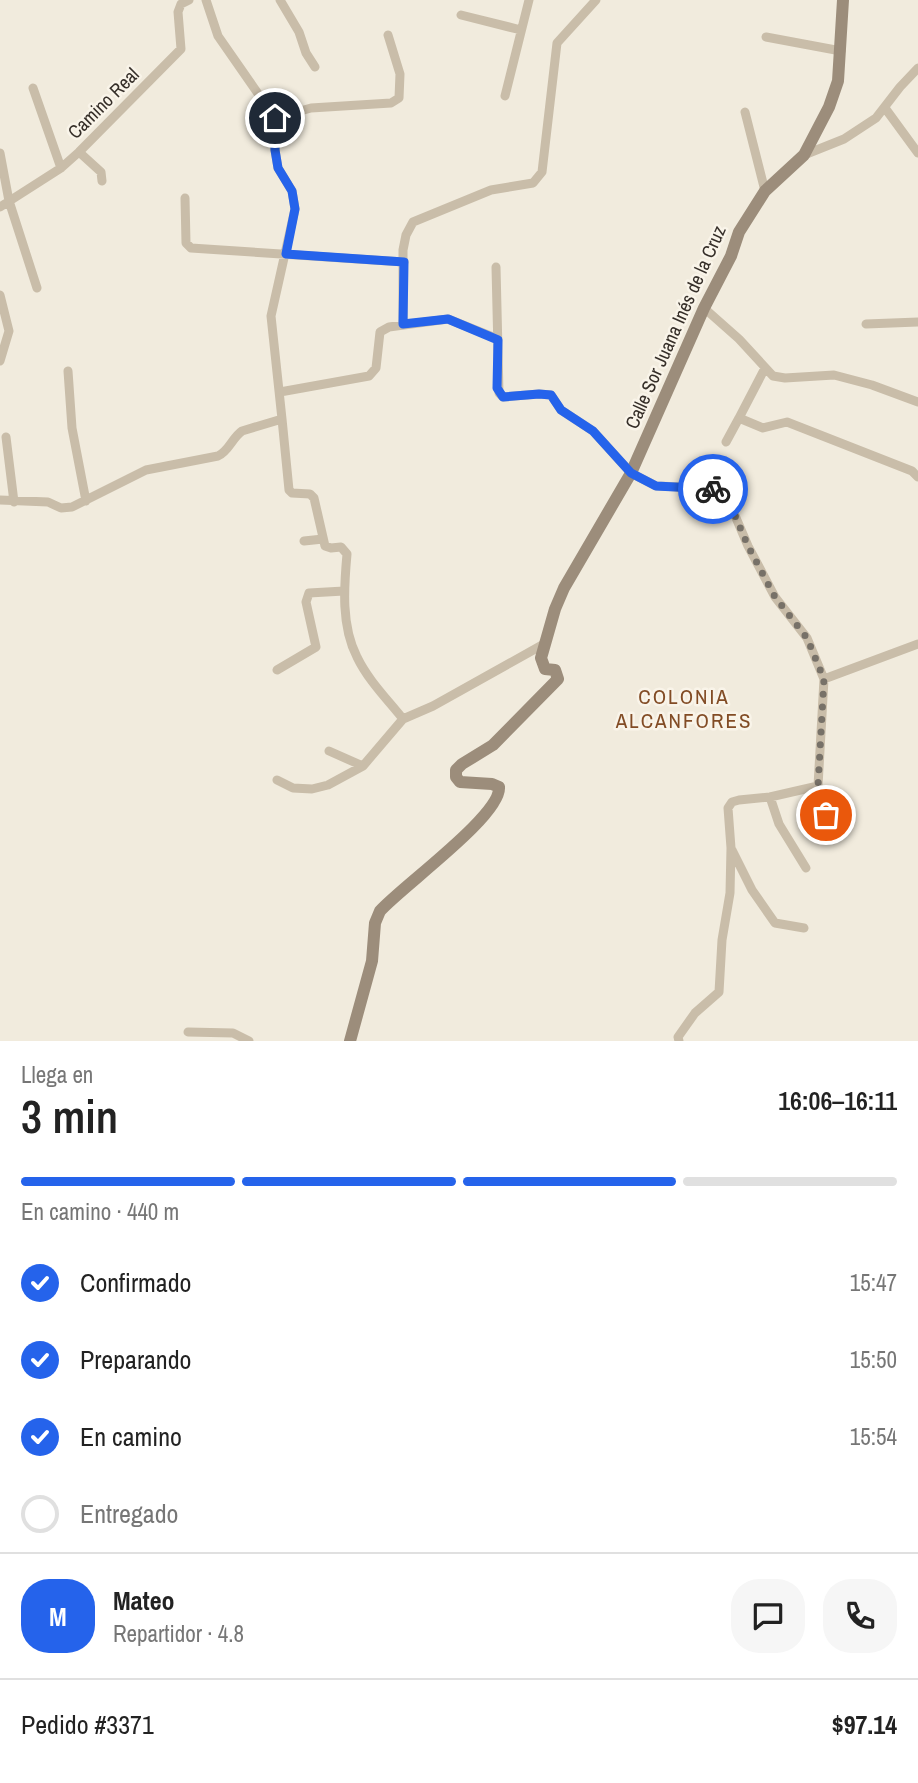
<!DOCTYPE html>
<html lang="es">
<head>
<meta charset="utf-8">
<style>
	body { margin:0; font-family:"Archivo Narrow",sans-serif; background:#f6f6f6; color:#222; height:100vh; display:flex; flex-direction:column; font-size:26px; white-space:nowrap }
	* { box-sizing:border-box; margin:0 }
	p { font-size:23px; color:#767676 }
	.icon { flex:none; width:38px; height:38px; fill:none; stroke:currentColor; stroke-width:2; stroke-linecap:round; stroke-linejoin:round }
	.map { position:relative; height:1041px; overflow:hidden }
	.drawer { display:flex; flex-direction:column; background:#fff; flex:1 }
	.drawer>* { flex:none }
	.pin { position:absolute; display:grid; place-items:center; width:60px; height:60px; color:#fff; margin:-30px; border:4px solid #fff; border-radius:50%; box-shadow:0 2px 7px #0007 }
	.courier { position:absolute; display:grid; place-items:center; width:70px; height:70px; margin:-35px; border:5px solid #2563eb; border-radius:50%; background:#fff; color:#222; box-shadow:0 2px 9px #0007 }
	.head em { font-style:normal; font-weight:600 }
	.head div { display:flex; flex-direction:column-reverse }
	.head { display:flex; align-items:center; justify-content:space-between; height:119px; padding:0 21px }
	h1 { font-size:46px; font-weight:600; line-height:52px }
	.bar { display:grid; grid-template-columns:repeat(4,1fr); gap:10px 7px; align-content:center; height:84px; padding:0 21px }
	.bar i { height:9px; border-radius:5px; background:#e0e0e0 }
	.bar .active { background:#2563eb }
	.bar p { grid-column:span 4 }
	.line { display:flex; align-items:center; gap:18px; padding:0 21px; border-top:2px solid #e0e0e0 }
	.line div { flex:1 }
	.round { display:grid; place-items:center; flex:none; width:74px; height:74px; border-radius:28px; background:#f6f6f6 }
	ol { padding:0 21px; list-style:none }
	li { display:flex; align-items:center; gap:21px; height:77px }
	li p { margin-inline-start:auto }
	li .icon { padding:7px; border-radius:50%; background:#2563eb; color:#fff; stroke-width:4 }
	li:last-child { color:#767676 }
	li i { width:38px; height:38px; border:4px solid #e0e0e0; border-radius:50% }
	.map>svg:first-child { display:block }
</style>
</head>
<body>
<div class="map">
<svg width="918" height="1041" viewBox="0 0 918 1041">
	<rect width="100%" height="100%" fill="#f1ebdd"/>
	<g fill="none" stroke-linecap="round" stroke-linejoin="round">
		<path stroke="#c9bda9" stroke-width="9" d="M280 0 299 32 306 53 315 67
			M461 15 521 30
			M766 37 841 51
			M33 88 61 168
			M505 96 529 0
			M885 108 918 153
			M745 112 765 191
			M275 118 311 108 391 103 399 98 400 74 388 35
			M79 152 101 172 102 181
			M0 153 9 201 37 288
			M804 155 844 139 876 118 900 87 918 68
			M185 198 186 243 191 248 404 262
			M0 207 61 168 79 152 181 49 178 12 181 4 189 0
			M496 267 499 393 503 397 539 394 551 395 561 410 593 431 631 473 656 486 709 488 721 491 728 499 748 546 775 597 807 638 824 679 918 644
			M0 295 9 331 0 361
			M704 308 739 339 773 376 785 378 834 375 872 385 918 402
			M403 324V250L406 235 413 222 491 190 533 183 542 172 557 43 596 0
			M866 324 918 322
			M68 371 72 428 86 501
			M280 392 369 376 376 368 380 332 389 327 448 319 498 339
			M739 418 765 368
			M282 419 289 490 292 493 310 494 314 498 325 546 331 548 341 547 347 554C344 587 341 626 357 657 368 680 387 699 403 719
			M6 437 14 502
			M726 442 739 418 763 428 787 422 912 471 918 477
			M0 500 48 502 61 508 72 507 146 470 218 456C229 451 232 438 242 431L282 419 271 316 295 209 292 191 278 168 275 150V118L218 36 206 0
			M304 541 323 539
			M277 670 316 647 306 602 309 593 344 591
			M824 679 818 786 830 829
			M329 751 363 766
			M277 780 293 788 312 789 328 785 363 766 403 719 433 706 544 644
			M770 797 779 824 806 868
			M732 850 752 890 775 923 804 928
			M188 1032 233 1033 249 1041
			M679 1041 678 1037 695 1013 719 992 722 940 730 893 731 848 728 808 732 802 739 800 770 797 818 786"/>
		<path stroke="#9c8d7b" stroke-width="12" d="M350 1041 372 961 375 923 380 911C401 887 502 815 499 787L492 784 460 782 456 777V770L462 764 493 745 558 679 555 670 545 669 541 658 555 609 564 588 631 473 704 308 731 256 739 232 765 191 804 155 829 107 838 81 843 0"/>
	</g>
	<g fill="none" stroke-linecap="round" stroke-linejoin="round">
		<path stroke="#777168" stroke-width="7" stroke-dasharray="0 12.6" d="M713 489 721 491 728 499 748 546 775 597 807 638 824 679 818 786 826 815"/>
		<path stroke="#2563eb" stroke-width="9" d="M275 118V150L278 168 292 191 295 209 286 254 404 262 403 324 448 319 498 340 497 388 503 397 539 394 551 395 561 410 593 431 631 473 656 486 713 489"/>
	</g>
	<g text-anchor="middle" stroke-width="5" stroke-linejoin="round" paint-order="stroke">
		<g font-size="19" fill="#362f29" stroke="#f9f4e9">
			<text transform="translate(103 103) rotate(-45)" y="7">Camino Real</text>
			<text transform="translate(675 327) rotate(-66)" y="7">Calle Sor Juana Inés de la Cruz</text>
		</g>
		<g font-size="21" letter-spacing="2" fill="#824c25" stroke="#f9f4e9">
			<text x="684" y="704">COLONIA<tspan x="684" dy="24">ALCANFORES</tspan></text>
		</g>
	</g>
</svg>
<div class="pin" style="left:826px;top:815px;background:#ea580c"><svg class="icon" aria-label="bag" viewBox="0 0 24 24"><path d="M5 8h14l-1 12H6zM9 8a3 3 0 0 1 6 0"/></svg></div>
<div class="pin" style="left:275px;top:118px;background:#1f2937"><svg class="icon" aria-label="home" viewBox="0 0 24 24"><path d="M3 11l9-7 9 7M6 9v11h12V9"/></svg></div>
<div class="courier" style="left:713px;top:489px"><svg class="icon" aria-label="bike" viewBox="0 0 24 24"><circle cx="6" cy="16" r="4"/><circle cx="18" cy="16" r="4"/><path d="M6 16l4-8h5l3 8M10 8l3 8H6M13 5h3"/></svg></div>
</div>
<section class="drawer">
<div class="head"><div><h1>3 min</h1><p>Llega en</p></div><em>16:06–16:11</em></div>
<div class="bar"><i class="active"></i><i class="active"></i><i class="active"></i><i></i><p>En camino · 440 m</p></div>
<ol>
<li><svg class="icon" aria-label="check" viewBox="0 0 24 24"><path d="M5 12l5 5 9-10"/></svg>Confirmado<p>15:47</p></li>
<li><svg class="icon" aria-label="check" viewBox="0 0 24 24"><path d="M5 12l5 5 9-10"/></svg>Preparando<p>15:50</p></li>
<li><svg class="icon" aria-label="check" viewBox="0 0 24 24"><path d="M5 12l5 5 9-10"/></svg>En camino<p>15:54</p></li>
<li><i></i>Entregado</li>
</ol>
<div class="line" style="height:126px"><b class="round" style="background:#2563eb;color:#fff">M</b><div><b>Mateo</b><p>Repartidor · 4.8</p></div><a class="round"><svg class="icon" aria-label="chat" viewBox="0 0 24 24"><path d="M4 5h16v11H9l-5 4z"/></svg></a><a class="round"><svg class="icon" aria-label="phone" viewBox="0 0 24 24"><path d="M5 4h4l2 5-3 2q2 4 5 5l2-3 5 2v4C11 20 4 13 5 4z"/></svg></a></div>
<div class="line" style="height:91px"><div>Pedido #3371</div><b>$97.14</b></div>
</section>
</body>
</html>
